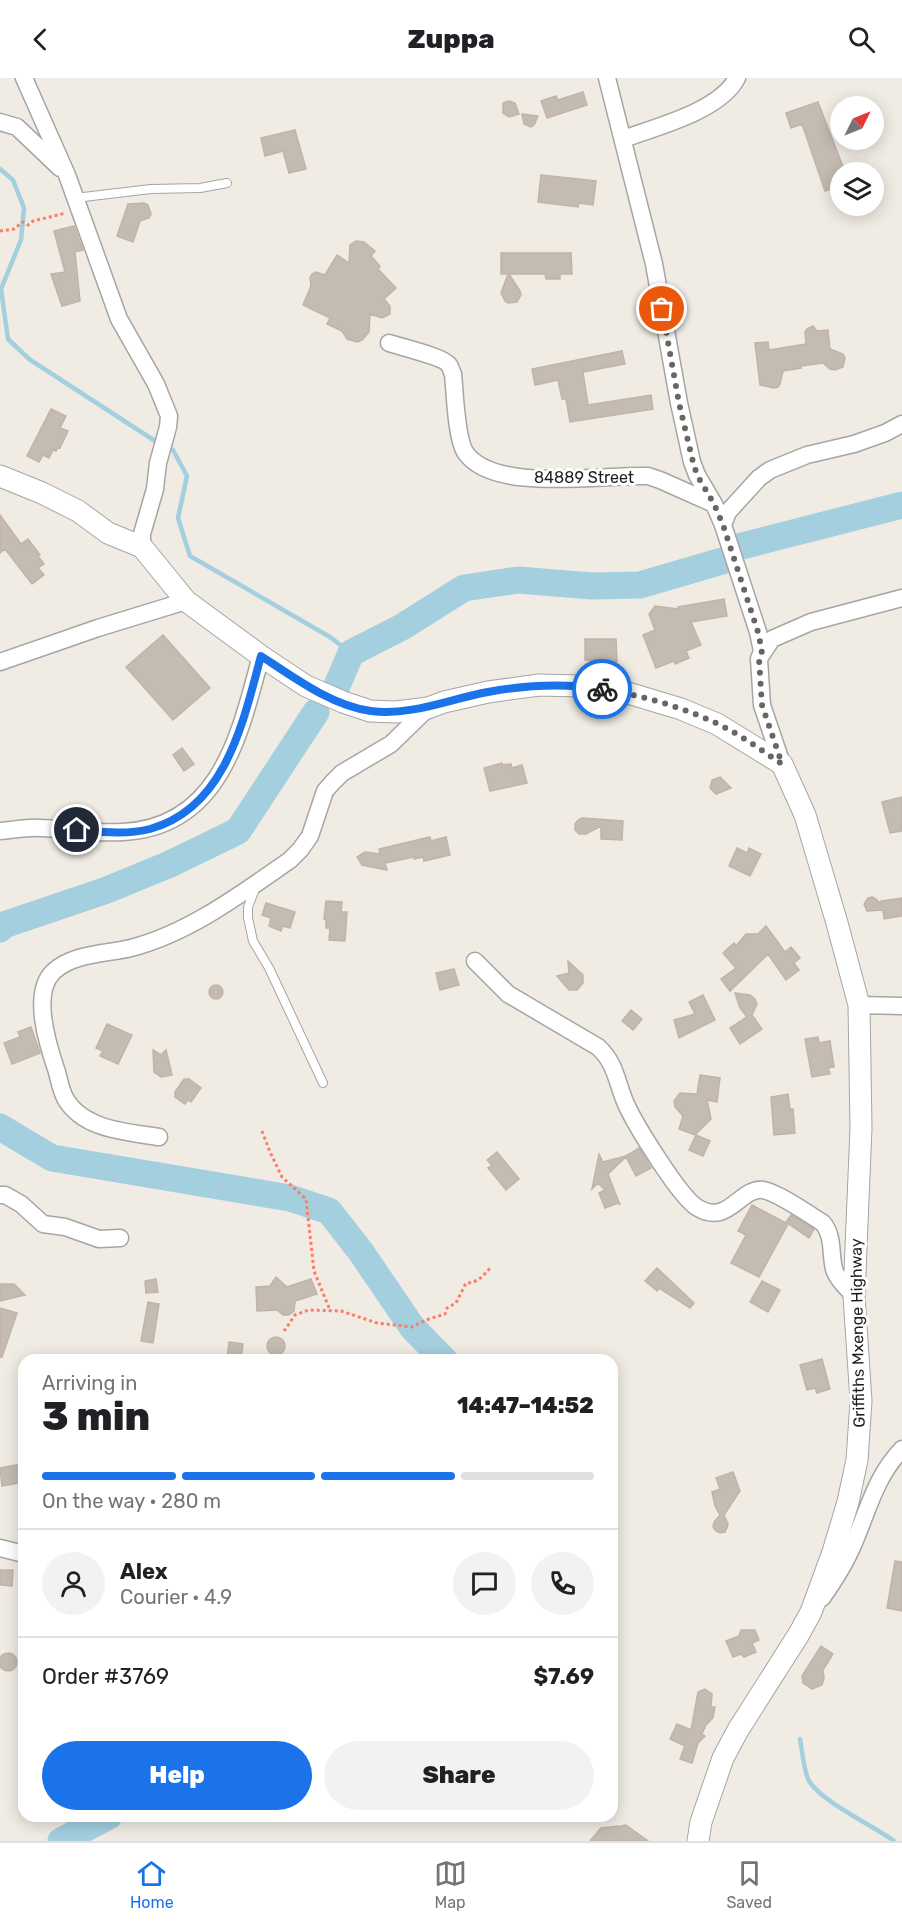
<!DOCTYPE html>
<html lang="en">
<head>
<meta charset="utf-8">
<style>
	body { margin:0; font-family:Rubik,sans-serif; background:#f2f2f2; color:#202124; height:100vh; display:flex; flex-direction:column; font-size:22px; white-space:nowrap }
	* { box-sizing:border-box; margin:0 }
	p { font-size:20px; color:#757577 }
	.icon { flex:none; width:33px; height:33px; fill:none; stroke:currentColor; stroke-width:2; stroke-linecap:round; stroke-linejoin:round }
	.map { position:relative; flex:1; overflow:hidden }
	.details { position:absolute; left:18px; top:1276px; width:600px; height:468px; display:flex; flex-direction:column; background:#fff; border-radius:18px; box-shadow:0 3px 15px #0003 }
	.details>* { flex:none }
	.needle { width:39px; rotate:47deg }
	.tools { position:absolute; left:830px; top:18px; display:grid; gap:12px }
	.tools a { display:grid; place-items:center; width:54px; height:54px; border-radius:50%; background:#fff; box-shadow:0 3px 15px #0003; font-size:30px }
	.pin { position:absolute; display:grid; place-items:center; width:51px; height:51px; color:#fff; margin:-26px; border:3px solid #fff; border-radius:50%; box-shadow:0 2px 6px #0007 }
	.courier { position:absolute; display:grid; place-items:center; width:60px; height:60px; margin:-30px; border:4px solid #1a73e8; border-radius:50%; background:#fff; color:#222; box-shadow:0 2px 8px #0007 }
	.headline em { font-style:normal; font-weight:800 }
	.headline div { display:flex; flex-direction:column-reverse }
	.headline { display:flex; align-items:center; justify-content:space-between; height:102px; padding:0 24px }
	h1 { font-size:39px; font-weight:800; line-height:45px }
	.bar { display:grid; grid-template-columns:repeat(4,1fr); gap:9px 6px; align-content:center; height:72px; padding:0 24px }
	.bar i { height:8px; border-radius:4px; background:#e0e0e0 }
	.bar .on { background:#1a73e8 }
	.bar p { grid-column:span 4 }
	.line { display:flex; align-items:center; gap:15px; padding:0 24px; border-top:2px solid #e0e0e0 }
	.line div { flex:1 }
	.round { display:grid; place-items:center; flex:none; width:63px; height:63px; border-radius:32px; background:#f2f2f2 }
	.button { display:flex; gap:12px; margin-top:auto; padding:12px 24px }
	.button a { flex:1; height:69px; border-radius:36px; background:#1a73e8; color:#fff; font-size:24px; font-weight:800; line-height:69px; text-align:center }
	.button a+a { background:#f2f2f2; color:#202124 }
	header { display:flex; justify-content:space-between; align-items:center; height:78px; padding:0 24px; background:#fff; font-size:27px; font-weight:800 }
	.dock { display:flex; justify-content:space-around; align-items:center; height:84px; border-top:2px solid #e0e0e0; background:#fff; font-size:16px; color:#757577 }
	.dock a { display:grid; justify-items:center; gap:3px }
	.dock .on { color:#1a73e8 }
	.map>svg:first-child { display:block }
</style>
</head>
<body>
<header><svg class="icon" aria-label="back" viewBox="0 0 24 24"><path d="M15 5l-7 7 7 7"/></svg>Zuppa<svg class="icon" aria-label="search" viewBox="0 0 24 24"><circle cx="10" cy="10" r="6"/><path d="M15 15l6 6"/></svg></header>
<div class="map">
<svg width="902" height="1763" viewBox="0 0 902 1763">
	<rect width="100%" height="100%" fill="#f0ece4"/>
	<g fill="none" stroke-linecap="round" stroke-linejoin="round">
		<path stroke="#a3cfde" stroke-width="4.5" d="M0 91 13 102 24 130 21 162 1 211 8 261 29 281 158 365
			M167 370 173 372 187 398 178 440 190 478 330 559 351 575
			M0 843 4 847
			M800 1661C802 1672 804 1694 809 1703 822 1724 872 1747 894 1763"/>
		<path stroke="#a3cfde" stroke-width="27" d="M738 469 902 427
			M336 610 351 575 402 549 464 510 518 502 592 508 640 507 722 483
			M0 851 4 847 107 812 170 786 238 753 316 634
			M0 1049 52 1080 290 1120 329 1133 361 1174 412 1249 444 1282
			M61 1763 109 1738"/>
	</g>
	<path fill="#c4bcb3" stroke="#c2b3a6" stroke-width="1.5" d="M583 14 587 27 547 40 541 23 556 18 558 22Z
		M509 23 515 25 519 36 509 39 503 35V25Z
		M818 24 845 94H840V108L825 113 802 46 791 50 786 35Z
		M522 36 538 38 534 47 531 49 524 46Z
		M295 52 306 91 289 95 283 73 265 78 261 60Z
		M541 97 596 103 593 127 579 125 578 129 538 124Z
		M144 125 148 127 151 136 149 140 140 143 133 164 117 158 128 126Z
		M74 148 83 172 75 174 80 223 62 228 51 196 65 194 54 153Z
		M356 163 364 164 375 173 371 178 380 188 378 191 396 210 384 221 390 228V236L382 240 370 236 369 254 362 262 357 264 347 261 342 253 327 246 330 240 303 227 311 208 310 200 312 196 316 194 325 197 337 177 349 185 350 167Z
		M501 175H571L572 196H560V201H546L545 196H509L520 213 521 217 517 224 508 225 505 223 501 215 508 196H501Z
		M813 248 817 253 828 252 830 271 843 276 845 280 843 289 835 292 830 291 823 285 801 288V290L783 293 780 306 778 309 774 310 760 307 755 265 768 264 769 272 806 266 805 254 807 251Z
		M622 273 625 286 583 294 588 327 651 317 653 331 570 344 566 321H562L558 302 535 307 532 291Z
		M51 331 66 338 60 350 68 353 60 370 58 369 56 373 53 372 49 380 43 377 39 384 27 378Z
		M0 437 21 466 28 461 40 477 38 478 44 486 38 490 44 497 32 506 5 471 0 475Z
		M724 521 727 538 691 544 701 567 686 573 689 580 675 586 674 583 656 590 643 557 655 552 649 536 655 528 678 531V529Z
		M163 557 210 610 173 642 126 589Z
		M585 561H616L617 584 585 582Z
		M182 670 194 686 184 693 173 677Z
		M502 685V687L511 686 512 690 522 687 527 705 490 713 484 690Z
		M720 699 731 710 716 716 710 710 712 702Z
		M902 719V753L890 755 882 724Z
		M582 740 623 743 622 762 601 761V748L586 756H579L575 752V746L578 742Z
		M430 759 431 763 446 759 450 777 424 783 423 779 414 781V779L385 785 387 792 362 787 357 779 365 774 380 776 379 771Z
		M737 770 747 775 749 770 761 776 750 798 729 788Z
		M872 819 876 821 882 827 881 823 902 820V838L884 841 883 832 867 833 864 826 868 820Z
		M326 823 342 824 341 834H347L345 863 329 862 330 850H326V842L324 841Z
		M266 825 295 834 290 850 283 848 281 853 269 848 271 840 262 837Z
		M766 848 785 874 791 869 800 880 794 885 799 892 786 902 768 876 730 913 721 901 736 890 723 875 734 865 736 868 746 856H758Z
		M568 883 583 897V905L577 912H569L557 898 569 895Z
		M454 891 459 907 440 912 436 895Z
		M209 914a7 7 0 1 1 14 0a7 7 0 1 1-14 0Z
		M735 915 750 917 755 921 757 926 752 937 762 951 740 966 730 950 747 939 740 930Z
		M703 917 715 942 679 960 674 942 695 936 689 924Z
		M631 932 642 941 633 952 622 943Z
		M107 946 132 957 118 986 100 978 103 973 96 970Z
		M31 949 40 975 12 986 4 965 20 959 18 954Z
		M818 959 819 965 830 963 834 989 828 990 830 996 812 999 805 961Z
		M153 972 161 977 166 972 172 997 161 999 154 994Z
		M700 997 720 1000 717 1024 707 1022 711 1041 695 1057 679 1051 683 1038 675 1029 674 1023 680 1015 697 1016Z
		M184 1001H189L201 1010 191 1024 188 1022 185 1026 175 1019V1014Z
		M788 1016 790 1031H793L795 1055 774 1057 771 1019Z
		M696 1057 710 1063 703 1078 689 1072Z
		M639 1070 651 1090 636 1098 626 1079 608 1096 620 1127 618 1125 605 1130 599 1115 605 1112 598 1105 592 1111 599 1076 603 1084 626 1078Z
		M497 1074 519 1101 506 1112 488 1090 492 1087 487 1082Z
		M752 1127 788 1146 759 1199 731 1185 746 1157 738 1153Z
		M791 1137 814 1151 809 1160 786 1144Z
		M657 1190 694 1225 690 1230 659 1210 657 1213 645 1203Z
		M276 1199 287 1209 311 1201 317 1216 295 1223 294 1233 289 1237H283L277 1232 257 1233 256 1209 270 1208Z
		M156 1201 158 1214 146 1215 145 1203Z
		M762 1203 780 1212 768 1234 750 1224Z
		M0 1206H14L25 1217 0 1223Z
		M148 1224 159 1226 153 1265 141 1263Z
		M0 1230 17 1235 2 1279H0Z
		M267 1268a9 9 0 1 1 18 0a9 9 0 1 1-18 0Z
		M229 1264 243 1266 241 1282 227 1281Z
		M822 1281 830 1311 817 1315 815 1310 807 1312 800 1287Z
		M22 1386 24 1404 2 1408 0 1390Z
		M733 1394 740 1413 724 1437 728 1446 727 1450 725 1454 720 1455 716 1453 713 1449 714 1444 720 1437 715 1428 712 1414 720 1411 716 1400Z
		M895 1483 902 1484V1533L887 1530Z
		M0 1492H13L12 1508 0 1507Z
		M741 1552H755L759 1562 752 1565 756 1574 744 1579 741 1576 733 1579 726 1563 739 1558Z
		M821 1568 833 1576 823 1592 824 1600 822 1607 812 1611 803 1605 802 1598Z
		M-1 1584a9 9 0 1 1 18 0a9 9 0 1 1-18 0Z
		M705 1611 712 1616 711 1629H715L713 1640 706 1647 702 1656 705 1658 698 1665 692 1685 680 1681 685 1668 670 1661 677 1646 691 1652 698 1614Z
		M626 1747 648 1763H590L601 1750 618 1748 619 1750 621 1748Z"/>
	<g fill="none" stroke-linecap="round" stroke-linejoin="round">
		<defs>
			<path id="service" d="M75 120 151 111 200 110 227 105
				M255 811 248 829V840L253 863 269 890 323 1005"/>
			<path id="minor" d="M24 0 67 97 119 241 156 306 169 338 168 349 158 385 155 411 142 456V469
				M607 0 654 186 679 325 692 384 697 397 714 426 723 447 758 554 762 573 759 581 762 627 782 686
				M0 44 17 49 60 90
				M623 61C656 49 720 33 737 0
				M389 265C401 269 444 279 449 287 451 289 451 293 453 296 455 315 456 359 465 374 493 416 603 396 648 398L660 402 714 426
				M723 447 728 434 759 400 770 392 807 377 854 366 885 355 902 346
				M760 579 772 561 811 544 902 520
				M0 584 98 550 186 523
				M0 753C13 752 28 749 41 750 69 751 96 756 123 754 221 749 240 655 261 578
				M475 883 508 916 598 969C616 985 617 1006 626 1026 635 1046 680 1120 698 1130 729 1148 740 1109 763 1112 777 1114 810 1137 823 1145 834 1159 830 1175 834 1191 837 1201 847 1210 854 1218
				M859 927 902 928
				M159 1059C127 1054 83 1052 65 1020 61 1012 59 1002 57 994 48 968 31 916 53 894 73 875 106 876 131 870 189 855 241 816 290 782L300 772 310 758 325 713 332 705 342 695 391 666 428 630
				M0 1117H5L21 1126 43 1146 65 1149 99 1161 120 1160
				M0 1470 24 1476
				M822 1520C834 1503 845 1486 853 1467 868 1433 875 1399 902 1371"/>
			<path id="tertiary" d="M0 398 42 415 78 433 108 455 142 469 186 523 261 578 306 608 343 624 370 633 396 634 428 630 444 624 488 614 539 607 581 608 628 615 681 631 717 646 782 686 805 737 837 845 859 927 861 1050 854 1218 861 1323 857 1382 848 1424 833 1474 811 1534 799 1556 738 1652 723 1680 701 1744 698 1763"/>
		</defs>
		<use href="#service" stroke="#a5a5a5" stroke-width="10"/>
		<use href="#minor" stroke="#a5a5a5" stroke-width="19"/>
		<use href="#tertiary" stroke="#a5a5a5" stroke-width="23"/>
		<path stroke="#fd7c67" stroke-width="3" stroke-dasharray="3 3" stroke-linecap="butt" d="M0 153 14 151 23 144 28 147 33 143 66 135
			M262 1053 270 1074 282 1099 306 1121 314 1193 330 1232
			M284 1253 295 1237 309 1232 341 1233 377 1245 412 1249 426 1242 445 1236 447 1230 456 1225 466 1205C478 1205 484 1197 491 1189"/>
		<use href="#service" stroke="#fff" stroke-width="8"/>
		<use href="#minor" stroke="#fff" stroke-width="16"/>
		<use href="#tertiary" stroke="#fff" stroke-width="21"/>
	</g>
	<g fill="none" stroke-linecap="round" stroke-linejoin="round">
		<path stroke="#686663" stroke-width="6" stroke-dasharray="0 10.8" d="M602 611C641 617 682 629 718 646 741 657 761 672 782 686L762 627 759 581 762 573 758 554 723 447 714 426 697 397 693 384 679 325 662 231"/>
		<path stroke="#1a73e8" stroke-width="8" d="M77 752C101 754 127 757 150 751 226 730 243 644 261 578 293 599 332 628 371 633 412 638 449 621 488 614 526 607 564 605 602 611"/>
	</g>
	<g text-anchor="middle" stroke-width="6" stroke-linejoin="round" paint-order="stroke">
		<g font-size="16" fill="#1e1e1e" stroke="#fff">
			<text x="584" y="405">84889 Street</text>
			<text transform="translate(857 1255) rotate(-91)" y="6">Griffiths Mxenge Highway</text>
		</g>
	</g>
</svg>
<div class="tools">
<a><svg class="needle" viewBox="-14 -14 28 28"><path d="M0-13l5 13h-10z" fill="#e53935"/><path d="M0 13l5-13h-10z" fill="#757577"/></svg></a>
<a><svg class="icon" aria-label="layers" viewBox="0 0 24 24"><path d="M12 4l9 5-9 5-9-5zM3 14l9 5 9-5"/></svg></a>
</div>
<div class="pin" style="left:662px;top:231px;background:#ea580c"><svg class="icon" aria-label="bag" viewBox="0 0 24 24"><path d="M5 8h14l-1 12H6zM9 8a3 3 0 0 1 6 0"/></svg></div>
<div class="pin" style="left:77px;top:752px;background:#1f2937"><svg class="icon" aria-label="home" viewBox="0 0 24 24"><path d="M3 11l9-7 9 7M6 9v11h12V9"/></svg></div>
<div class="courier" style="left:602px;top:611px"><svg class="icon" aria-label="bike" viewBox="0 0 24 24"><circle cx="6" cy="16" r="4"/><circle cx="18" cy="16" r="4"/><path d="M6 16l4-8h5l3 8M10 8l3 8H6M13 5h3"/></svg></div>
<section class="details">
<div class="headline"><div><h1>3 min</h1><p>Arriving in</p></div><em>14:47–14:52</em></div>
<div class="bar"><i class="on"></i><i class="on"></i><i class="on"></i><i></i><p>On the way · 280 m</p></div>
<div class="line" style="height:108px"><a class="round"><svg class="icon" aria-label="person" viewBox="0 0 24 24"><circle cx="12" cy="8" r="4"/><path d="M4 21q1-7 8-7t8 7"/></svg></a><div><b>Alex</b><p>Courier · 4.9</p></div><a class="round"><svg class="icon" aria-label="chat" viewBox="0 0 24 24"><path d="M4 5h16v11H9l-5 4z"/></svg></a><a class="round"><svg class="icon" aria-label="phone" viewBox="0 0 24 24"><path d="M5 4h4l2 5-3 2q2 4 5 5l2-3 5 2v4C11 20 4 13 5 4z"/></svg></a></div>
<div class="line" style="height:78px"><div>Order #3769</div><b>$7.69</b></div>
<div class="button"><a>Help</a><a>Share</a></div>
</section>
</div>
<nav class="dock">
<a class="on"><svg class="icon" aria-label="home" viewBox="0 0 24 24"><path d="M3 11l9-7 9 7M6 9v11h12V9"/></svg>Home</a>
<a><svg class="icon" aria-label="map" viewBox="0 0 24 24"><path d="M3 6l6-2 6 2 6-2v14l-6 2-6-2-6 2zM9 4v14M15 6v14"/></svg>Map</a>
<a><svg class="icon" aria-label="saved" viewBox="0 0 24 24"><path d="M7 4h10v16l-5-4-5 4z"/></svg>Saved</a>
</nav>
</body>
</html>
